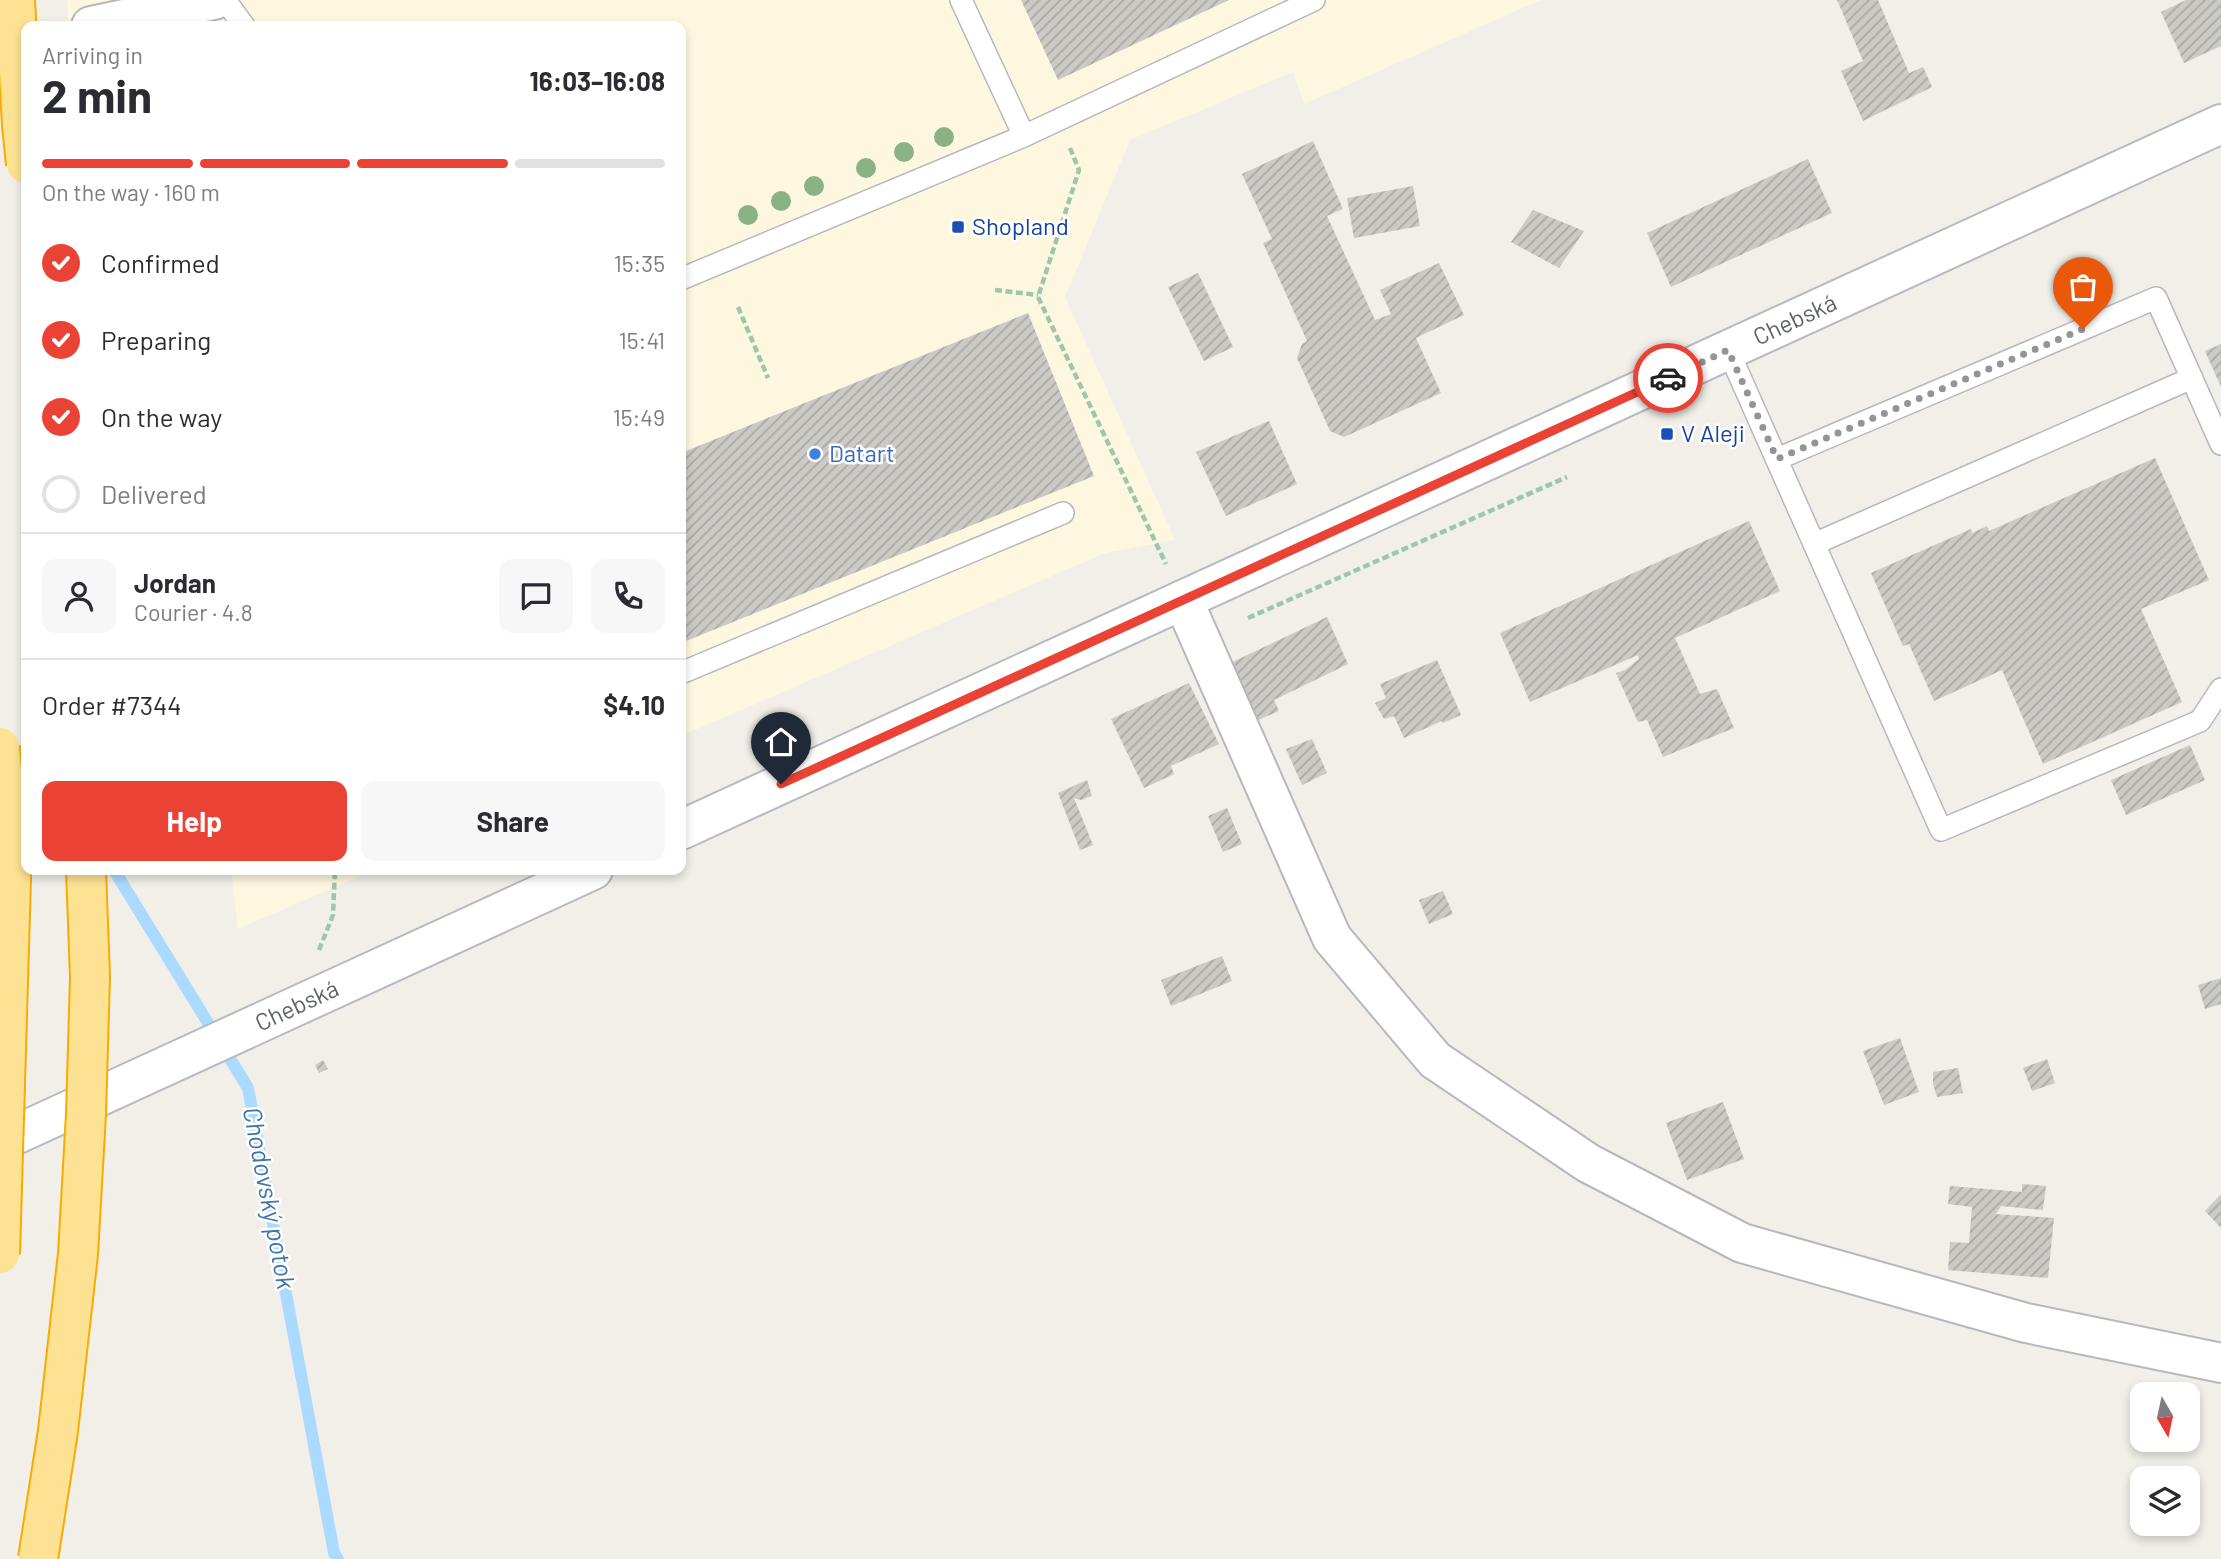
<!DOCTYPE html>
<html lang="en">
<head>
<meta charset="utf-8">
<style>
	body { margin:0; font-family:Barlow,sans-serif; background:#f7f7f7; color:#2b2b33; height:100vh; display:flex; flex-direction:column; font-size:26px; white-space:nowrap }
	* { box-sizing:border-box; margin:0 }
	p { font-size:23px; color:#7c7c81 }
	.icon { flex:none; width:38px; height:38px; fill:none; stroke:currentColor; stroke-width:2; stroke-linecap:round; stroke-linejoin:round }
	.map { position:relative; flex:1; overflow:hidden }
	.drawer { position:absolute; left:21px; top:21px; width:665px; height:854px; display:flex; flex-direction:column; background:#fff; border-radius:14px; box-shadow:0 4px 10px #0003 }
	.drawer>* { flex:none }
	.needle { width:46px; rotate:171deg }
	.tools { position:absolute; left:2130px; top:1382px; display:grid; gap:14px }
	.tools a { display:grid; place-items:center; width:70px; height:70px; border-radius:14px; background:#fff; box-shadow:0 4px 10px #0003; font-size:35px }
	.pin { position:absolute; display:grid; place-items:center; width:60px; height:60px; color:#fff; margin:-72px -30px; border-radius:50% 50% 50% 0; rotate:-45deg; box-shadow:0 0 7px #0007 }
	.pin .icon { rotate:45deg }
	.courier { position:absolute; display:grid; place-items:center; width:70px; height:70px; margin:-35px; border:5px solid #ea4335; border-radius:50%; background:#fff; color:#222; box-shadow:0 2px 9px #0007 }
	.summary em { font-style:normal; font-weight:700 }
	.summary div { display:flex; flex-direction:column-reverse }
	.summary { display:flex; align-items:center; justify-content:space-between; height:119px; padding:0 21px }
	h1 { font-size:46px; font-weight:700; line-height:52px }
	.bar { display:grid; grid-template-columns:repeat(4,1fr); gap:10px 7px; align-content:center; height:84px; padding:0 21px }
	.bar i { height:9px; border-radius:5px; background:#e1e1e2 }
	.bar .active { background:#ea4335 }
	.bar p { grid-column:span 4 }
	.line { display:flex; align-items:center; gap:18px; padding:0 21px; border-top:2px solid #e1e1e2 }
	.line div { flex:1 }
	.round { display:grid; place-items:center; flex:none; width:74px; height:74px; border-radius:14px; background:#f7f7f7 }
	ol { padding:0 21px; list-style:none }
	li { display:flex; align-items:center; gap:21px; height:77px }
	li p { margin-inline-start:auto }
	li .icon { padding:7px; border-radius:50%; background:#ea4335; color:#fff; stroke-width:4 }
	li:last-child { color:#7c7c81 }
	li i { width:38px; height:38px; border:4px solid #e1e1e2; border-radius:50% }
	.cta { display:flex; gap:14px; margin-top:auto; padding:14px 21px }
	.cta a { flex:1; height:80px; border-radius:14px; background:#ea4335; color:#fff; font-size:28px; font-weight:700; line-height:80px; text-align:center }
	.cta a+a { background:#f7f7f7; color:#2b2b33 }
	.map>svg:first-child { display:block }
</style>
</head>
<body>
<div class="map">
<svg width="2221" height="1559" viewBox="0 0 2221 1559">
	<defs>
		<pattern id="building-hatch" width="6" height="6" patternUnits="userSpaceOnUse" patternTransform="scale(1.75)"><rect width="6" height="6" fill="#cccac5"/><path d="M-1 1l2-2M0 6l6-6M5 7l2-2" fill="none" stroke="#a9a8a4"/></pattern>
	</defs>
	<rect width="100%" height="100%" fill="#f1efe8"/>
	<path fill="#fef7e0" d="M67 0H1541L1304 104 1293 72 1130 140 1065 297 1175 540 1105 553 681 736V26H69Z
		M231 870H374L238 929Z"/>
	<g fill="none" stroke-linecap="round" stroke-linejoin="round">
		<path stroke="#aadaff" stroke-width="12" d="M10 749 26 767
			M114 870 248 1088 334 1553 338 1559"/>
	</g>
	<path fill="url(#building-hatch)" d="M1021 0H1229L1058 80Z
		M1837 0H1878L1909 73 1923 67 1932 87 1863 121 1841 71 1863 61Z
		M2186 0H2221V46L2184 63 2161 12Z
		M1313 141 1343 209 1327 216 1375 320 1391 314 1380 290 1439 263 1464 315 1416 338 1441 393 1344 437 1330 431 1297 358 1302 344 1307 341 1263 243 1272 239 1242 174Z
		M1808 159 1832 213 1671 287 1647 233Z
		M1413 186 1420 226 1354 238 1347 198Z
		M1533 210 1584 231 1559 268 1511 242Z
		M1198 273 1233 347 1204 361 1168 287Z
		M1028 313 1094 476 681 643V453Z
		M2221 344V387L2205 351Z
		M1269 421 1297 484 1226 516 1196 452Z
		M2155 458 2209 580 2141 609 2182 702 2043 764 2002 670 1934 701 1909 644 1903 646 1871 573 1971 529 1972 533 1987 526 1989 531Z
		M1749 521 1780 591 1675 638 1700 694 1717 689 1734 728 1663 757 1647 720 1638 722 1616 673 1625 670 1639 659 1638 655 1530 702 1500 633Z
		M1327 617 1348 664 1274 700 1279 711 1256 721 1222 667Z
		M1437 660 1461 715 1443 723 1442 721 1404 738 1394 716 1384 719 1375 703 1386 698 1380 684Z
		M1189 683 1219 744 1171 766 1174 774 1144 788 1111 719Z
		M1312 739 1327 773 1302 785 1286 749Z
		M2190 745 2205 780 2126 815 2111 780Z
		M1087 780 1092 796 1081 800 1074 798 1093 845 1080 850 1058 793Z
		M1227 808 1242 844 1223 852 1208 816Z
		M1443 891 1453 914 1429 924 1419 900Z
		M1222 956 1232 981 1171 1006 1161 980Z
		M2221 978V1004L2205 1009 2198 985Z
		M1900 1038 1919 1092 1884 1105 1863 1051Z
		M2047 1059 2055 1083 2032 1091 2023 1068Z
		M323 1060 328 1069 319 1073 315 1065Z
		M1958 1068 1963 1093 1937 1097 1933 1084V1072Z
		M1723 1102 1744 1159 1687 1180 1666 1123Z
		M2022 1184 2046 1186 2043 1210 2001 1206 1996 1214 2054 1218 2048 1278 1948 1270 1950 1242 1969 1243 1972 1207 1948 1204 1950 1186 2022 1192Z
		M2221 1194V1228L2205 1211Z"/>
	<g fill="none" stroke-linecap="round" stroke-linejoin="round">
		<defs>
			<path id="lane" d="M225 0 244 26
				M961 0 1024 136
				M681 279 1024 136 1314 0
				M1728 350 1941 830 2200 721 2221 689
				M1777 459 2156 298 2221 444
				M1814 544 2192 378
				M681 673 1063 513"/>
			<path id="street" d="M91 26 214 0
				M1183 600 1332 938 1435 1060 1588 1163 1742 1243 2026 1323 2221 1363"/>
			<path id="secondary" d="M681 830 2221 124
				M0 1142 593 870"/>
		</defs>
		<use href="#lane" stroke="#b5b8bc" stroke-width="24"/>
		<use href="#street" stroke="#b5b8bc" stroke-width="42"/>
		<use href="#secondary" stroke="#b6babf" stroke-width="42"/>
		<path stroke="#9cc7a9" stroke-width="4.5" stroke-dasharray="7 3.5" stroke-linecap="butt" d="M1070 148 1079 170 1038 297 1166 564
			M995 290 1038 295
			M738 307 768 378
			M1248 618 1567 477
			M319 950 333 915 335 870"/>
		<use href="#lane" stroke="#fff" stroke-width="21"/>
		<use href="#street" stroke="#fff" stroke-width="38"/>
		<use href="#secondary" stroke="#fff" stroke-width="38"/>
		<defs>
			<path id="highway-bridge" d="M15 0 22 125 26 164
				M0 747 11 879 0 1254
				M38 1559 58 1431 78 1254 86 1114 90 977 86 870"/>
		</defs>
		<use href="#highway-bridge" stroke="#f9ab00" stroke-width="42" stroke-linecap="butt"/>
		<use href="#highway-bridge" stroke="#fde293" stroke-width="38"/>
	</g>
	<g fill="#89b387">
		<circle cx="944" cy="137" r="10"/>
		<circle cx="904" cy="152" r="10"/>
		<circle cx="866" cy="168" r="10"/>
		<circle cx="814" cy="186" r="10"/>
		<circle cx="781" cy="201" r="10"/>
		<circle cx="748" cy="215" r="10"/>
	</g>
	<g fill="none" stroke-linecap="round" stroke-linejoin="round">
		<path stroke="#929495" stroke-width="7" stroke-dasharray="0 12.6" d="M1668 378 1728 350 1777 459 2083 329"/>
		<path stroke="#ea4335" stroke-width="9" d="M781 784 1668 378"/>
	</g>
	<g fill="#1a4fb4" stroke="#fff" stroke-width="2.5">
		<rect x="951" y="220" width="14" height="14" rx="3.5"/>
		<rect x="1660" y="427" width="14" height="14" rx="3.5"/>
	</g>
	<circle fill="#3f7fe0" stroke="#fff" stroke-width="2.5" cx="815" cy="454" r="7"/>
	<g text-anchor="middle" stroke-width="5" stroke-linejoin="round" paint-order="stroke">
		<g font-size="24" fill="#164399" stroke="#fff" text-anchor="start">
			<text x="972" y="235">Shopland</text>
			<text x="1681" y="442">V Aleji</text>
		</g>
		<g font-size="24" fill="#5f6368" stroke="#fff">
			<text transform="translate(1795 320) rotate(-25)" y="8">Chebská</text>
			<text transform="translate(297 1006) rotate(-25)" y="8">Chebská</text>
		</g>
		<g font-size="24" fill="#366cbe" stroke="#fff" text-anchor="start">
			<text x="829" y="462">Datart</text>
		</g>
		<g font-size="26" font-style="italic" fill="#4174aa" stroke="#fff">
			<text transform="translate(269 1198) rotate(79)" y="9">Chodovský potok</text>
		</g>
	</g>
</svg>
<div class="tools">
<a><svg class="needle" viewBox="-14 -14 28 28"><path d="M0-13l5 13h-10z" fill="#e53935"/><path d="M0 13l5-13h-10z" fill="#7c7c81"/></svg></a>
<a><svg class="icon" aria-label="layers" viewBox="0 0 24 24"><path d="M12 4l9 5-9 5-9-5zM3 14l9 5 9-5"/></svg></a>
</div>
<div class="pin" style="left:2083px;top:329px;background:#ea580c"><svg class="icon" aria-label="bag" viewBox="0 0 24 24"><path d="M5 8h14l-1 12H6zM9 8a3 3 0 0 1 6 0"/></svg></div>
<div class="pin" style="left:781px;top:784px;background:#1f2937"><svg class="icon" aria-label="home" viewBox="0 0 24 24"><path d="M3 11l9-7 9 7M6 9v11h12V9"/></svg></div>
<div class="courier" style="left:1668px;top:378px"><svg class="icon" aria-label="car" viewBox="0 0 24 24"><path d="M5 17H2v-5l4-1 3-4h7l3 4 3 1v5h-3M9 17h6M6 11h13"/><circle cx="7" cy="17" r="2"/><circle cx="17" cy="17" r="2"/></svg></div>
<section class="drawer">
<div class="summary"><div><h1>2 min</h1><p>Arriving in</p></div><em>16:03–16:08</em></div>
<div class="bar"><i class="active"></i><i class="active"></i><i class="active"></i><i></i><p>On the way · 160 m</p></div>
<ol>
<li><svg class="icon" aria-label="check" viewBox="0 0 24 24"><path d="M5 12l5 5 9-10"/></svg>Confirmed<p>15:35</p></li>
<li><svg class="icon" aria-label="check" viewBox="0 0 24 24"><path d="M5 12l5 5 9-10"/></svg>Preparing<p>15:41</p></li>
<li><svg class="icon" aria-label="check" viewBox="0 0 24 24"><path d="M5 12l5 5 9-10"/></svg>On the way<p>15:49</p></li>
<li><i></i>Delivered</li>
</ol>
<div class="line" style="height:126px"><a class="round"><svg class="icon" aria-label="person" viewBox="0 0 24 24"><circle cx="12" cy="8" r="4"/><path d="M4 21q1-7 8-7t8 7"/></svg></a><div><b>Jordan</b><p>Courier · 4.8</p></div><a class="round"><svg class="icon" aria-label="chat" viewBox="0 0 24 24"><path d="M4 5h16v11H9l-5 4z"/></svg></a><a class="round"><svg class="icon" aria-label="phone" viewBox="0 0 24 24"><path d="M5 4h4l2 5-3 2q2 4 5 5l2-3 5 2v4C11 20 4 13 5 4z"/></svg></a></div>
<div class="line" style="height:91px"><div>Order #7344</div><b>$4.10</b></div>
<div class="cta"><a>Help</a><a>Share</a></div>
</section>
</div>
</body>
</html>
